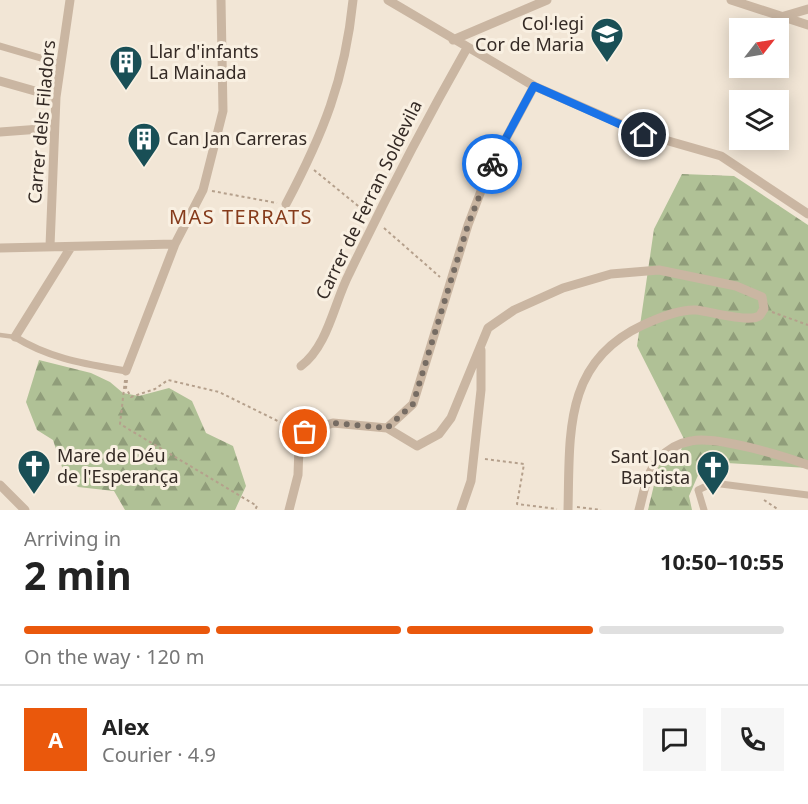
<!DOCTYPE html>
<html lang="en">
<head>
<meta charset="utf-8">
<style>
	body { margin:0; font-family:"Noto Sans",sans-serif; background:#f6f6f6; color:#222; height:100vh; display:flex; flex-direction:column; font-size:22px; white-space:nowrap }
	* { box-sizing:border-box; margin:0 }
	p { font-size:20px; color:#767676 }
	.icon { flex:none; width:33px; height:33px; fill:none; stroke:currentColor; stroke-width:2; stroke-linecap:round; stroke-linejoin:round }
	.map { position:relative; height:510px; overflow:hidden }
	.drawer { display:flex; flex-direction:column; background:#fff; flex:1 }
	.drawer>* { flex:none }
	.needle { width:39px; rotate:59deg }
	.controls { position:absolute; left:729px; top:18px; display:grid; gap:12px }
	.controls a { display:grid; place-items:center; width:60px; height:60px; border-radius:0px; background:#fff; box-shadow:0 3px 15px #0003; font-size:30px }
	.pin { position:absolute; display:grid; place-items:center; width:51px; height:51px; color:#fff; margin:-26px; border:3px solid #fff; border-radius:50%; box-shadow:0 2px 6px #0007 }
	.courier { position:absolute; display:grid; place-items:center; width:60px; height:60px; margin:-30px; border:4px solid #1a73e8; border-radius:50%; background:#fff; color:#222; box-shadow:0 2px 8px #0007 }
	.headline em { font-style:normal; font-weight:700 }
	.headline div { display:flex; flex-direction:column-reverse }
	.headline { display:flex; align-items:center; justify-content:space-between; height:102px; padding:0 24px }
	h1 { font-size:39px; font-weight:700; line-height:45px }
	.bar { display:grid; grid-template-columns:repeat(4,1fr); gap:9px 6px; align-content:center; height:72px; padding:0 24px }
	.bar i { height:8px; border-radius:4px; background:#e0e0e0 }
	.bar .active { background:#ea580c }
	.bar p { grid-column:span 4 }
	.line { display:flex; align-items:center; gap:15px; padding:0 24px; border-top:2px solid #e0e0e0 }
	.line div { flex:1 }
	.round { display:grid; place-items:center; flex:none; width:63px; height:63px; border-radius:0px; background:#f6f6f6 }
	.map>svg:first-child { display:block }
</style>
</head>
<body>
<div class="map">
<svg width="808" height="510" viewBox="0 0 808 510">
	<defs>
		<pattern id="forest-firs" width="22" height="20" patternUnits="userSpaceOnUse" patternTransform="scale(1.5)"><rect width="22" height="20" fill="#b0c196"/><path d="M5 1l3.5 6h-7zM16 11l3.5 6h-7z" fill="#909d7a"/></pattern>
	</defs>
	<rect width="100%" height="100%" fill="#f2e6d6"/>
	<path fill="url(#forest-firs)" d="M682 174 734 176 808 225V468L727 463 699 473 689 496 692 510H648L659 464 680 454 684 439 637 346 654 229Z
		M39 360 91 373 110 382 123 393 139 396 169 388 192 401 206 433 233 446 246 486 235 510H125L114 491 78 487 64 473 53 440 37 430 26 402Z"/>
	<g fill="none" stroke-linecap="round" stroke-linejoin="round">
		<path stroke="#b5a08c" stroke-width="2" stroke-dasharray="3 3" stroke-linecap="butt" d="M314 170 368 214
			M212 191 277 203
			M384 228 440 277
			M772 312 808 325
			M125 380 120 424 257 506 255 510
			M127 380 126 388 131 397 155 389 168 380 219 392 294 429
			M485 459 524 464 517 504 557 509
			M764 500 779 510
			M577 507 601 510"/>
		<path stroke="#cab6a2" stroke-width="4.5" d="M0 335 15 337"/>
		<path stroke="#cab6a2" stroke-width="7" d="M0 46 61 64
			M15 337C50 359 87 364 126 371
			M704 510 698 490 713 483 808 495"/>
		<path stroke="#cab6a2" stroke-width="9" d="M388 0 534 86 644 134 721 156 808 214
			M731 0 808 25
			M781 17 808 9
			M453 40 547 0
			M0 81 56 97
			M0 132 54 128
			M286 204C323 134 345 80 353 0
			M50 246 56 97 70 0
			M0 248 175 244
			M15 337 71 247
			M301 366C328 346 334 303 349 274 386 197 425 122 467 48
			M126 371 175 244 203 190 223 111 221 0
			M387 428 413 404 468 225 489 170 534 86
			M0 485 25 510
			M289 510 298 475 299 446 305 432 333 423 387 428 417 446 439 434 451 418 488 328 514 310 563 288 611 274 659 270 736 286 762 297 764 309C762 311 761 315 759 316 749 323 709 311 696 310 679 309 658 318 643 325 563 362 570 434 568 510
			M461 510 471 481 481 390V350
			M639 510C644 492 646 473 659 459 667 450 679 443 691 441 715 435 784 456 808 465"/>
	</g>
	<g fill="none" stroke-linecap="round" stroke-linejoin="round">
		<path stroke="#766c63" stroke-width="6" stroke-dasharray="0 10.8" d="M305 432 333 423 387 428 413 404 468 225 492 164"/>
		<path stroke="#1a73e8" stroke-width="8" d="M492 164 534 86 644 135"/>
	</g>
	<defs>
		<symbol id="school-pin" viewBox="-11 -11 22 30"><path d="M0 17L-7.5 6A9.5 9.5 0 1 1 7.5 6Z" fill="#194f56" stroke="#f9f0e2"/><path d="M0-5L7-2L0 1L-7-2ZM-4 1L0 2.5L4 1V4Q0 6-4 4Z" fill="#fff"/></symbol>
		<symbol id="building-pin" viewBox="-11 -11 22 30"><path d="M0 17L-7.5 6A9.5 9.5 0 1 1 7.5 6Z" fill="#194f56" stroke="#f9f0e2"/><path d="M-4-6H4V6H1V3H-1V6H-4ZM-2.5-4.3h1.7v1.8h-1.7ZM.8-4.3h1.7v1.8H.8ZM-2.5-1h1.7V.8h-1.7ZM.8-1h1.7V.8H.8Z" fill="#fff"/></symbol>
		<symbol id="church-pin" viewBox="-11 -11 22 30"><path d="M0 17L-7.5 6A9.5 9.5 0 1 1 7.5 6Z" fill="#194f56" stroke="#f9f0e2"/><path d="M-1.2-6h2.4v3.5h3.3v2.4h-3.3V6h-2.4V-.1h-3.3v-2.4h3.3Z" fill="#fff"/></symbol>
	</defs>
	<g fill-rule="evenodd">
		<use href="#school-pin" x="588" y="15" width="38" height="52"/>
		<use href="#building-pin" x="107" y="43" width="38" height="52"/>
		<use href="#building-pin" x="125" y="120" width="38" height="52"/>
		<use href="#church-pin" x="15" y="447" width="38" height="52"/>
		<use href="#church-pin" x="694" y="448" width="38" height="52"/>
	</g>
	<g text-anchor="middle" stroke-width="6" stroke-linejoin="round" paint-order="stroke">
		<g font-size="18" fill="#342a25" stroke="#f9f0e2" text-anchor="start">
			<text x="584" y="30" text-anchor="end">Col·legi<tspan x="584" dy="21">Cor de Maria</tspan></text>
			<text x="149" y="58">Llar d'infants<tspan x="149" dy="21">La Mainada</tspan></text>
			<text x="167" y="145">Can Jan Carreras</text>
			<text x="57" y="462">Mare de Déu<tspan x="57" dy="21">de l'Esperança</tspan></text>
			<text x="690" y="463" text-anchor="end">Sant Joan<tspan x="690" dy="21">Baptista</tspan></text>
		</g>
		<g font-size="18" fill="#342a25" stroke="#f9f0e2">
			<text transform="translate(42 122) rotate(-85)" y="6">Carrer dels Filadors</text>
			<text transform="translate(369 200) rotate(-64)" y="6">Carrer de Ferran Soldevila</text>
		</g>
		<g font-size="20" letter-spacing="1.5" fill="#863b1b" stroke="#f9f0e2">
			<text x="241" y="224">MAS TERRATS</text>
		</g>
	</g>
</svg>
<div class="controls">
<a><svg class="needle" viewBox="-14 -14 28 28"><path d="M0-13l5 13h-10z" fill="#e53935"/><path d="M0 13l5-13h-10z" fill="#767676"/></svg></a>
<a><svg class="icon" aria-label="layers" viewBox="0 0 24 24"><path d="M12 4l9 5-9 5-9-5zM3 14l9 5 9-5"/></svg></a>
</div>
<div class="pin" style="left:305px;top:432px;background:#ea580c"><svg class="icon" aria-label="bag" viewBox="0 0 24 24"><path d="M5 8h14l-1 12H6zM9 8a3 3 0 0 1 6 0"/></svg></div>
<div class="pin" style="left:644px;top:135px;background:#1f2937"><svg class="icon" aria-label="home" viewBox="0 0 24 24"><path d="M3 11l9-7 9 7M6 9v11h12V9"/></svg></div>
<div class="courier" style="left:492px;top:164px"><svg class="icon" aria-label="bike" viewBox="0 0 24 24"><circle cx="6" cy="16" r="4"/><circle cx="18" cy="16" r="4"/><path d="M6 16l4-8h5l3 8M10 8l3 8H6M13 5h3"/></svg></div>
</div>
<section class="drawer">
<div class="headline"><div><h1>2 min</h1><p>Arriving in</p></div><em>10:50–10:55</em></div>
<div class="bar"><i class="active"></i><i class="active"></i><i class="active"></i><i></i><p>On the way · 120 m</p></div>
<div class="line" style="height:108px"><b class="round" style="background:#ea580c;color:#fff">A</b><div><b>Alex</b><p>Courier · 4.9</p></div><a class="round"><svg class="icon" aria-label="chat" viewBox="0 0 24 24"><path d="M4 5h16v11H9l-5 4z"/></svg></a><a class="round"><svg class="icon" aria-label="phone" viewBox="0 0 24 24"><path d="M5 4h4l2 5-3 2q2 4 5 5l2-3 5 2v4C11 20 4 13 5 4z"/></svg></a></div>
</section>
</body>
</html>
